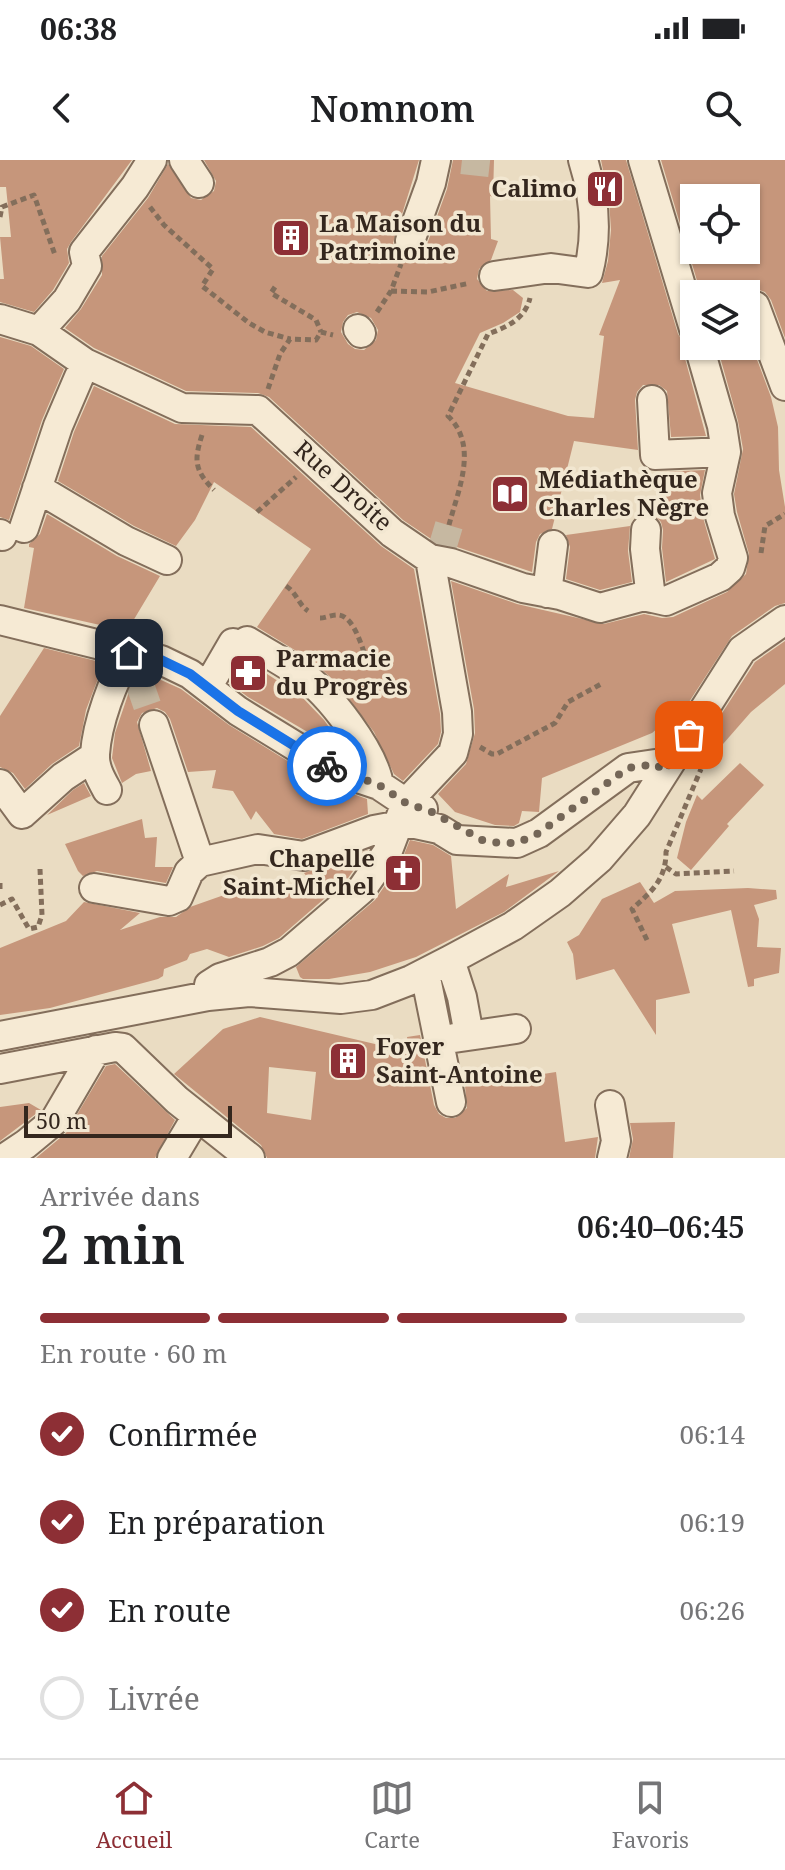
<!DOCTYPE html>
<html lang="fr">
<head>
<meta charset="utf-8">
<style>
	body { margin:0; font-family:"Noto Serif",serif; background:#f6f6f6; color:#202124; height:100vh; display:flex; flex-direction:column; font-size:30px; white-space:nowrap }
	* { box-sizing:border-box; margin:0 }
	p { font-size:26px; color:#757577 }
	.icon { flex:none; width:44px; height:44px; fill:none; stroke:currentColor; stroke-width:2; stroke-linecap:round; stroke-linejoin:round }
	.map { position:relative; height:998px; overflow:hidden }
	.side { display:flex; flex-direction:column; background:#fff; flex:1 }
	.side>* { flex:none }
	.buttons { position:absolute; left:680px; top:24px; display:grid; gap:16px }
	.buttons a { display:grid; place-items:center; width:80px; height:80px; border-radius:0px; background:#fff; box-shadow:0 2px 6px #0004; font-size:40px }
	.scale { position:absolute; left:24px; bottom:20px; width:208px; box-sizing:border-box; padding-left:8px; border:4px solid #34271e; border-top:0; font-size:22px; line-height:28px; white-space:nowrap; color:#34271e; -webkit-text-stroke:6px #f2e7d1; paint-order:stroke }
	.pin { position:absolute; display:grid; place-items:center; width:68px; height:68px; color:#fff; margin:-34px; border-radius:16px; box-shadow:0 4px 12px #0006 }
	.courier { position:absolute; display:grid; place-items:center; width:80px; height:80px; margin:-40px; border:6px solid #1a73e8; border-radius:50%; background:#fff; color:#222; box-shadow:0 2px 10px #0007 }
	.summary em { font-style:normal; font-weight:600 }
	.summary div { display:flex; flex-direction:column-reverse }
	.summary { display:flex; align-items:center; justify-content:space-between; height:136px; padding:0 40px }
	h1 { font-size:52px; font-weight:600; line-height:60px }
	.bar { display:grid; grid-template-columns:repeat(4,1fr); gap:12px 8px; align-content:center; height:96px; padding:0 40px }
	.bar i { height:10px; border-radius:6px; background:#e0e0e0 }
	.bar .selected { background:#8d2f35 }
	.bar p { grid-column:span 4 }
	ol { padding:0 40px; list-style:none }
	li { display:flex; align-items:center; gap:24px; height:88px }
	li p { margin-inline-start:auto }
	li .icon { padding:8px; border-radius:50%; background:#8d2f35; color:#fff; stroke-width:4 }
	li:last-child { color:#757577 }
	li i { width:44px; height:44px; border:4px solid #e0e0e0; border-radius:50% }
	.status { display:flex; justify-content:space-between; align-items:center; height:56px; padding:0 40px; background:#fff; direction:ltr }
	.status svg { height:22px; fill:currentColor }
	header { display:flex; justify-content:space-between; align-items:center; height:104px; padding:0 40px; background:#fff; font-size:36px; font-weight:600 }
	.menu { display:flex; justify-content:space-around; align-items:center; height:112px; border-top:2px solid #e0e0e0; background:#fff; font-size:22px; color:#757577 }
	.menu a { display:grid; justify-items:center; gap:4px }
	.menu .selected { color:#8d2f35 }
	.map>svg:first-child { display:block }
</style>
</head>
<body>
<div class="status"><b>06:38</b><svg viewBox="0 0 49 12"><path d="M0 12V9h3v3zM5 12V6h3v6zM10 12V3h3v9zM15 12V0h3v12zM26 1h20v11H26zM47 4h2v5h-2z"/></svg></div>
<header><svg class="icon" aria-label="back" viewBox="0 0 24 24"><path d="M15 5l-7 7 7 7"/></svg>Nomnom<svg class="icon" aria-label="search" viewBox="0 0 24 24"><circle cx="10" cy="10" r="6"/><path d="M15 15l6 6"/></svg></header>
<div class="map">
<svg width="785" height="998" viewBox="0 0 785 998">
	<rect width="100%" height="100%" fill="#eadcc2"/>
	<path fill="#c6967b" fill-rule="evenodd" d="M0 0H132L71 82 67 89 69 103 53 130 34 152 0 142V119H4L0 77H11L6 27H0Z
		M204 0H419L393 83 398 92 412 98 420 94 426 87 447 29 453 0H494L493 37 490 36 491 79 498 81 491 100 479 109 477 119 487 131 513 130 523 138 520 152 503 163 480 173 455 223 568 256 594 258 604 176 599 175 620 120 602 123 608 101 611 70 609 40 601 0H626L678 174 683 182V191L706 276 671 277 667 231 659 225H643L637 232 635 240 638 290 574 281 552 369 540 374 536 382 532 412 457 387 437 383 403 360 269 237 258 233 186 231 94 188 65 168 81 149 102 115V96L148 38 168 4 191 38 201 40 214 31 216 21ZM357 152 371 158 378 170 376 180 364 190 355 189 348 184 341 172 343 162 348 155Z
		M661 0H785V178L771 140 765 132 757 129 743 134H701ZM694 38H746V90H694Z
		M746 170 771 237 778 267 779 310 785 347V443L775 446 732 476 689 542 652 573 542 618 539 652 522 651 519 663 514 666 495 665 455 652 438 634 466 604 475 573 474 549 451 421 517 444 604 464 644 454 662 458 673 457 727 432 746 414 749 394 737 352 734 334 743 289 738 261 717 186H746Z
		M0 177 31 186 64 209 42 260 9 360 0 357Z
		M94 226 175 264 251 267 381 386 414 409 440 554 441 572 438 584 403 621 394 614 374 572 337 523 311 500 257 467 311 389 214 322 195 360 176 386 134 366 58 321 74 272Z
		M705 310 700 335 704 361 715 399 666 422 662 388 663 370 661 362 655 356 659 335 658 312Z
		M47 354 117 396 160 416 127 471 24 448 34 388 29 387V384L40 374Z
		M630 366 628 391 632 422 600 430 566 419 570 387 566 375Z
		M785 481V524L751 552 702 608 697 605 717 561 755 502Z
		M44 488 104 503 86 550 79 586 52 604 25 629 13 613 0 607V556Z
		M244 499 301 536 324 560 350 597 248 537 229 523Z
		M150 515 181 529 229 565 325 624 367 639 368 654 302 679 274 674 256 651 251 660 233 631 212 628 216 610 188 612 170 559 165 552 157 548 142 553 137 562 151 611 136 614 122 623 112 598 115 573 131 526Z
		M740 603 764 625 727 664 729 666 691 710 677 698 686 662 697 635 702 640Z
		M84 623 91 636 47 655 73 630Z
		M142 659 145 678 157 677 155 707H173L166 723 97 711 83 716 78 711 65 684Z
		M410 680 433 685 451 696 456 749 509 714 506 727 559 711 504 752 416 797 370 812 329 819H303L300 817 296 807 375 740 401 702Z
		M368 690 348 718 279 778 263 786 229 797 207 789 190 794 187 800 164 809 163 816 158 819 50 848 0 855V788L66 761 84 742 140 753 120 770 160 757H176L190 747 267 720 319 732 304 713Z
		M640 722 654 743 675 731 748 728 776 730 777 739 754 745 759 759 757 787 781 788 779 813 754 819V826L748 827 731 750 672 764 690 833 656 840V875L614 809 576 820 573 794 567 782 579 775 602 739Z
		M260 857 409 892 407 877 420 875 434 945 439 954 446 958H455L467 948 465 926 556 912 565 982 598 977 595 998H267L261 985 174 914 223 869ZM269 907 316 912 311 960 267 953Z
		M115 904 175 960 155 998H36L66 973 106 906Z
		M29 943 41 950 0 981V947Z
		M675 962 673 998H629L633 979 630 963Z"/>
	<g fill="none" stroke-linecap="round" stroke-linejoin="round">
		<path stroke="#c6b8a1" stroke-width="28" stroke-dasharray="28 14" stroke-linecap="butt" d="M462 0 497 4
			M441 392 449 365
			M138 519 154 565"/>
		<defs>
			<path id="minor" d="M184 0 199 23
				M643 0 694 169
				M410 81 431 23 436 0
				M494 116 551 108 588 113C598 75 595 38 583 0
				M755 146 785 226
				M0 159 39 171 85 203 182 248 258 250 392 373 430 399 451 403 523 428 560 435 600 448 644 436 666 441 720 417 730 408 733 398 720 356 717 333 726 292 722 266 699 186
				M358 169 361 173
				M39 171 67 140 87 106 84 92 135 27 152 0
				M652 240 655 295 726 292
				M37 328 126 381 167 400
				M24 368 58 266 79 217
				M646 370 645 389 651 438
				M0 374 2 376
				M547 433 553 385
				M0 460 161 500 190 514 238 551 334 610 379 625 406 643 423 649
				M247 481C265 492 284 502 301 514 329 533 374 592 379 625
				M208 526 233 483
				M154 565 200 702
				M0 624 22 654 63 617 95 596
				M107 630C101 619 94 607 95 594 97 563 113 520 129 493
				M94 728 169 741 178 737 189 712 200 702 258 689 304 696 374 670 411 663 439 669 457 680 517 683 539 673 628 608 655 604 665 611
				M450 800 462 837 469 875
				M425 813 451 942
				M208 835 209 825 220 818 270 802 289 792 361 730 387 693 406 643 453 593 458 574 457 552 430 399
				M0 876 208 836 249 832 341 839 372 835 411 820 450 800 513 766 560 733 599 699 637 655 742 490 785 460
				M454 878 516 869
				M0 909 115 887 123 888 177 940 250 998
				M610 945 616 981 612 998
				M5 998 26 984 55 960 96 890
				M172 998 197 956"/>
		</defs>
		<use href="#minor" stroke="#836e5b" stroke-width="32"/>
		<path stroke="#836e5b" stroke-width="5" stroke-dasharray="6 4" stroke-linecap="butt" d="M150 47 164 65 213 109 202 126 249 163 265 172 290 179
			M0 57 2 47 34 35 55 95
			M275 127 271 133 316 160 321 172
			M391 131 428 132 470 123
			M377 152 391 131 401 104
			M268 229 280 194 290 179 316 180 321 172 333 175
			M202 275C194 300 194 310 214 330
			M257 352 296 317
			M449 365C458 330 479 286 448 256L488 174C507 167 525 159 530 138
			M761 393 765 366 785 354
			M286 426C297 433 298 444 308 451
			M320 458C326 458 333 454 339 455 355 457 363 491 368 504
			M480 587 492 594H497L555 563 568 542 601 524
			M666 707 676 714 734 711
			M0 723V729
			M0 745 12 739 29 769 38 767 42 755 40 709
			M647 780 632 749C651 732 666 720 666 692L701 609"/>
		<use href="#minor" stroke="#f6ead4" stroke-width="28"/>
	</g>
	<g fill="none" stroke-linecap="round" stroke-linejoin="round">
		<path stroke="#746657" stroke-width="8" stroke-dasharray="0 14.4" d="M327 606 379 625 406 643 432 652 484 681 501 683H517L539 673 628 608 655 604 665 611 689 575"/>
		<path stroke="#1a73e8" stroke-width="10" d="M129 493 161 500 190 514 238 551 327 606"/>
	</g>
	<defs>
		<symbol id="restaurant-square" viewBox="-11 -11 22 22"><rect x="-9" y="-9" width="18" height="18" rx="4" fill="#8d2f35" stroke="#f2e7d1"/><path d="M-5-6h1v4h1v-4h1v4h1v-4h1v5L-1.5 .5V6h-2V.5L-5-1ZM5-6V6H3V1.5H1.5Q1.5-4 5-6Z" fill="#fff"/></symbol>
		<symbol id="building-square" viewBox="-11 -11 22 22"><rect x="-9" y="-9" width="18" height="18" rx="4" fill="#8d2f35" stroke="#f2e7d1"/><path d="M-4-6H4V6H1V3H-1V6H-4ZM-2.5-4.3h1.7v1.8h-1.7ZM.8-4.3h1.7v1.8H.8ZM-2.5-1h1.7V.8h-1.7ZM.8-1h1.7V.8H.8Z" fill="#fff"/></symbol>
		<symbol id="library-square" viewBox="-11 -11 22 22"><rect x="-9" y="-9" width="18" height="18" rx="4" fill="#8d2f35" stroke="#f2e7d1"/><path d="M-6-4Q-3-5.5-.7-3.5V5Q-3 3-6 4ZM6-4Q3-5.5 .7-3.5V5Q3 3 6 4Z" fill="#fff"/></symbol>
		<symbol id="pharmacy-square" viewBox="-11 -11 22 22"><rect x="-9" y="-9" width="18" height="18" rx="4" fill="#8d2f35" stroke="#f2e7d1"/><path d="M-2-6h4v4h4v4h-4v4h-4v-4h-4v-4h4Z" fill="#fff"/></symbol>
		<symbol id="church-square" viewBox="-11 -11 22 22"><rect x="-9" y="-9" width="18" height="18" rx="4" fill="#8d2f35" stroke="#f2e7d1"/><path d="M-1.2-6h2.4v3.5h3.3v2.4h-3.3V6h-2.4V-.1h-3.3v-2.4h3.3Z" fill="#fff"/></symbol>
	</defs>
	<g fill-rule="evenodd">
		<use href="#restaurant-square" x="583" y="7" width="44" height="44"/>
		<use href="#building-square" x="269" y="56" width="44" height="44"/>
		<use href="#library-square" x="488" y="312" width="44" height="44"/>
		<use href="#pharmacy-square" x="226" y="491" width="44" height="44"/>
		<use href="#church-square" x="381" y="691" width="44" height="44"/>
		<use href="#building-square" x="326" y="879" width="44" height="44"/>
	</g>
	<g text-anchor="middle" stroke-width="7" stroke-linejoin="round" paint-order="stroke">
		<g font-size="24" font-weight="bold" fill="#34271e" stroke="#f2e7d1" text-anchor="start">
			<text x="577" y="37" text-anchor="end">Calimo</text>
			<text x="319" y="72">La Maison du<tspan x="319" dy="28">Patrimoine</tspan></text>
			<text x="538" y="328">Médiathèque<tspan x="538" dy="28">Charles Nègre</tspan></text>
			<text x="276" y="507">Parmacie<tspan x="276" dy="28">du Progrès</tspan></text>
			<text x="375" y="707" text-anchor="end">Chapelle<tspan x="375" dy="28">Saint-Michel</tspan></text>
			<text x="376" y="895">Foyer<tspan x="376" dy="28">Saint-Antoine</tspan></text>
		</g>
		<g font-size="24" fill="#34271e" stroke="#f2e7d1">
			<text transform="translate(343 326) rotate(42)" y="8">Rue Droite</text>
		</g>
	</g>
</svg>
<div class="buttons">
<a><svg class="icon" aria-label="locate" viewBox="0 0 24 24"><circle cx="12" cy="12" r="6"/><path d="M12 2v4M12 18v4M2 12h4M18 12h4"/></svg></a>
<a><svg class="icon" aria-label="layers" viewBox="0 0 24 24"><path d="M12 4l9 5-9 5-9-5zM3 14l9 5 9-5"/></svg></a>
</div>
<div class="scale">50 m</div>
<div class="pin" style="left:689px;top:575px;background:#ea580c"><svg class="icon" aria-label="bag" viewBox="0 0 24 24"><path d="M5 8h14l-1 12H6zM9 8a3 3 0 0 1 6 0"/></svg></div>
<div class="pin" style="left:129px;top:493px;background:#1f2937"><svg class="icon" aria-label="home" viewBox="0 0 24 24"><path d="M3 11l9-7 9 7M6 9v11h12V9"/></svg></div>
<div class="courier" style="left:327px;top:606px"><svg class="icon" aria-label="bike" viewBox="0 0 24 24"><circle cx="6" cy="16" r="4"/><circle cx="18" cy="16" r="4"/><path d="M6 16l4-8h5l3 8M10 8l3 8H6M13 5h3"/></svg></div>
</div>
<section class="side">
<div class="summary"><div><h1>2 min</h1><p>Arrivée dans</p></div><em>06:40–06:45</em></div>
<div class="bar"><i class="selected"></i><i class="selected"></i><i class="selected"></i><i></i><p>En route · 60 m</p></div>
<ol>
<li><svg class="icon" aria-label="check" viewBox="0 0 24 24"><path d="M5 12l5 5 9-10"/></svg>Confirmée<p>06:14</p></li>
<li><svg class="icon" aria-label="check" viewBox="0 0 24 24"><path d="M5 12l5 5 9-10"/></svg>En préparation<p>06:19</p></li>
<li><svg class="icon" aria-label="check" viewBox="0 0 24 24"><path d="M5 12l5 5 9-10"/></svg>En route<p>06:26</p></li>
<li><i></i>Livrée</li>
</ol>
</section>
<nav class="menu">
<a class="selected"><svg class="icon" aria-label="home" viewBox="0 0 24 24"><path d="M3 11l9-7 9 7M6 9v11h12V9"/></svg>Accueil</a>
<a><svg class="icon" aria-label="map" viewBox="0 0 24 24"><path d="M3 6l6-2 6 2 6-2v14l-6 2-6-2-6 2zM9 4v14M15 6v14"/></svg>Carte</a>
<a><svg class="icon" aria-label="saved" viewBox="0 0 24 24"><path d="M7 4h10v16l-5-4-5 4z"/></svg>Favoris</a>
</nav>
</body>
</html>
